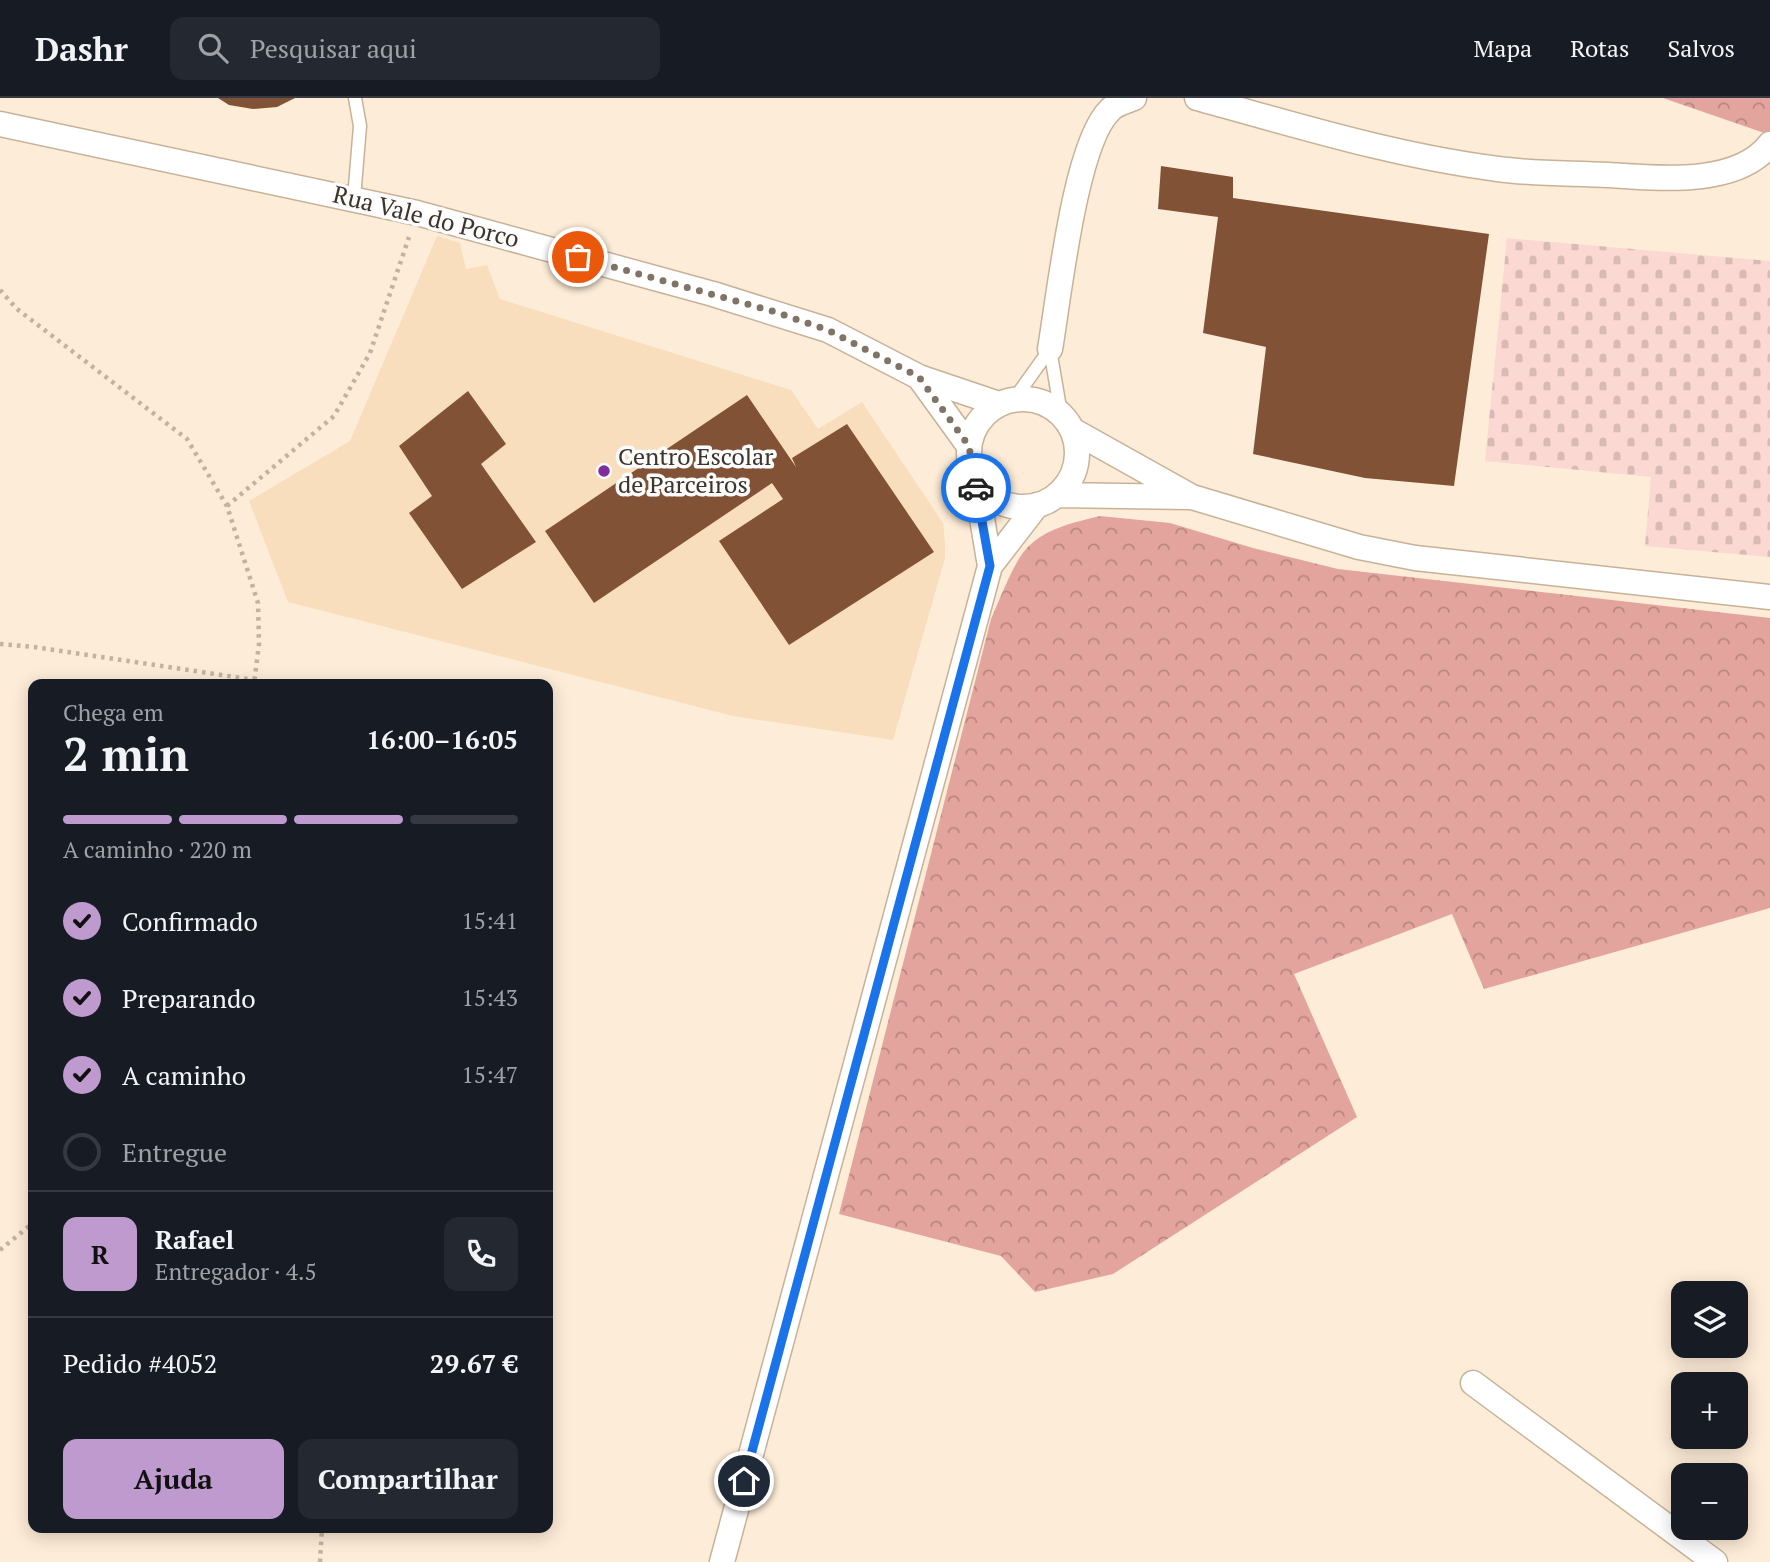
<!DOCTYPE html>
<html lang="pt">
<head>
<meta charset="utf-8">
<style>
	body { margin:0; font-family:"PT Serif",serif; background:#242831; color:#f1f3f6; height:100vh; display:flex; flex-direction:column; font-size:26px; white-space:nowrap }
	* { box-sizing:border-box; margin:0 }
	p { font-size:23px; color:#9ea1a6 }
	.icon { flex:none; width:38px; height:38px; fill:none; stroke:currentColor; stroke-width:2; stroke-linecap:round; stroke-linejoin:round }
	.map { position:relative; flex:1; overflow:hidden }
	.sheet { position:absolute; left:28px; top:581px; width:525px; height:854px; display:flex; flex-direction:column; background:#171b24; border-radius:14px; box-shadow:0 4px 18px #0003 }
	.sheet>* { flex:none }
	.buttons { position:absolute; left:1671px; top:1183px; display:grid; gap:14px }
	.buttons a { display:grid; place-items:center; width:77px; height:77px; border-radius:14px; background:#171b24; box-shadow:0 4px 18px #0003; font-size:35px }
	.pin { position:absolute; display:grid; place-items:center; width:60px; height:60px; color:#fff; margin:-30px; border:4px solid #fff; border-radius:50%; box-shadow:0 2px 7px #0007 }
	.courier { position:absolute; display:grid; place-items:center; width:70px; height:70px; margin:-35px; border:5px solid #1a73e8; border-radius:50%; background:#fff; color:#222; box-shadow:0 2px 9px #0007 }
	.overview em { font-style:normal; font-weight:600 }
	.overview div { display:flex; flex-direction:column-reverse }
	.overview { display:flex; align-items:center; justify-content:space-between; height:119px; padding:0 35px }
	h1 { font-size:46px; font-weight:600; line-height:52px }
	.bar { display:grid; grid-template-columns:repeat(4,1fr); gap:10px 7px; align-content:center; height:84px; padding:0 35px }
	.bar i { height:9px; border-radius:5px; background:#363941 }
	.bar .active { background:#be9ace }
	.bar p { grid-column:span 4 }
	.line { display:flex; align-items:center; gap:18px; padding:0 35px; border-top:2px solid #363941 }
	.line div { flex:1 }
	.round { display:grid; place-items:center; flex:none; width:74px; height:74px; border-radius:14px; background:#242831 }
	ol { padding:0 35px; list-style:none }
	li { display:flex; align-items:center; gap:21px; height:77px }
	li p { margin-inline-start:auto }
	li .icon { padding:7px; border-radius:50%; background:#be9ace; color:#111; stroke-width:4 }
	li:last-child { color:#9ea1a6 }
	li i { width:38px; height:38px; border:4px solid #363941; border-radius:50% }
	.button { display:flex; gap:14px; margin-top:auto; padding:14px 35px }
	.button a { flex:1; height:80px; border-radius:14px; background:#be9ace; color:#111; font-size:28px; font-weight:600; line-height:80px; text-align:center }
	.button a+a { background:#242831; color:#f1f3f6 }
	header { display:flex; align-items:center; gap:42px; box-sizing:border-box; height:98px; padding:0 35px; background:#171b24; border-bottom:2px solid #363941 }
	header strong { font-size:33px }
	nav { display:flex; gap:38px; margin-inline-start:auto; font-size:24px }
	.search { width:490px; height:63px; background:#242831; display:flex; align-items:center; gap:18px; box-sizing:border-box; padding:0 24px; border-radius:14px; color:#9ea1a6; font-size:26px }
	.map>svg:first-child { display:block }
</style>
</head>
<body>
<header>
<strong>Dashr</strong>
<div class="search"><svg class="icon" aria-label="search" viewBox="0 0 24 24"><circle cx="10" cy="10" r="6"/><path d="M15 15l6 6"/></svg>Pesquisar aqui</div>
<nav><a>Mapa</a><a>Rotas</a><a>Salvos</a></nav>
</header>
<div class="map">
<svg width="1770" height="1464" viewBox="0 0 1770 1464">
	<defs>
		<pattern id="forest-crowns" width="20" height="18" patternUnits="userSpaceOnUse" patternTransform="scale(1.75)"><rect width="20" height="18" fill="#e3a49d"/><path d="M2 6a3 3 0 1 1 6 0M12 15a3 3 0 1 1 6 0" fill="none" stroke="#b98680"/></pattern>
		<pattern id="cemetery-stones" width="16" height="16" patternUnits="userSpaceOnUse" patternTransform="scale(1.75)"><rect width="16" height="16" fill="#fcd8d3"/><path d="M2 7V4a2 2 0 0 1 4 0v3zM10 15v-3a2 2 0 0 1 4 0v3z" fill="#d9bab5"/></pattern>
	</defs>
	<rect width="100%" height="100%" fill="#fdecd7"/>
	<path fill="#f8debd" d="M437 138 460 145 466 171 487 167 500 201 791 292 818 331 862 304 943 425 945 445V460L893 642 733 618 288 504 249 403 350 343Z"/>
	<path fill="url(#forest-crowns)" d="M1663 0H1770V37Z
		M1100 418 1170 425 1253 450 1338 471 1770 520V810L1484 891 1452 816 1294 876 1357 1019 1113 1176 1035 1194 1001 1158 839 1116 991 521C1022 450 1021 436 1100 418Z"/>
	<path fill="url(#cemetery-stones)" d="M1507 140 1770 163V459L1645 448 1651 379 1485 363Z"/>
	<path fill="#815236" d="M218 0H295L277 9 253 11 229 7Z
		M1161 68 1233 79V100L1489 136 1454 388 1365 380 1253 356 1266 249 1203 235 1218 119 1158 111Z
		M468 293 506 346 481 366 536 444 462 491 409 415 432 398 399 348Z
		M747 297 796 369 792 360 847 326 934 454 789 547 719 443 783 401 772 385 594 505 545 433Z"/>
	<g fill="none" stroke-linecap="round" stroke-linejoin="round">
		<defs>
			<path id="service" d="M354 100 360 28 355 0
				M1050 251 1061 316
				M1015 300 1050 251"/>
			<path id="minor" d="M1197 0C1296 27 1395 58 1498 71 1534 76 1572 75 1609 77 1657 80 1737 89 1770 46
				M0 26 417 115 713 196 828 232 919 279 999 306
				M1050 251C1059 199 1075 45 1110 12 1115 6 1127 3 1134 0
				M919 279 969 348
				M969 355a54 54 0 1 1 108 0a54 54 0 1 1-108 0Z
				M1074 333 1192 399 1359 449 1415 460 1770 499
				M975 379 990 468
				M1058 397 1188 399
				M1473 1285 1715 1464
				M722 1464 990 468 1037 407"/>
		</defs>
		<use href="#service" stroke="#c7b298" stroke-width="15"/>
		<use href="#minor" stroke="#c7b298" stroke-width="27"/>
		<path stroke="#c1b3a1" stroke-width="4.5" stroke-dasharray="3.5 5" stroke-linecap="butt" d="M0 192 17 211 187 341 227 408 258 505 259 546 254 586
			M227 408 334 318 370 255 409 139
			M0 546 34 549 255 582
			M0 1152 33 1125
			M320 1464 322 1430"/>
		<use href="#service" stroke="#fff" stroke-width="12"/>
		<use href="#minor" stroke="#fff" stroke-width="24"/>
	</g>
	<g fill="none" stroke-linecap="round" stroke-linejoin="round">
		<path stroke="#807467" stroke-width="7" stroke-dasharray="0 12.6" d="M578 159 772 213 828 232 919 279 969 348 976 390"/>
		<path stroke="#1a73e8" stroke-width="9" d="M744 1383 990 468 976 390"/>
	</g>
	<circle fill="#802d9c" stroke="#fcfcfc" stroke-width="2.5" cx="604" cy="373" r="7"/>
	<g text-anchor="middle" stroke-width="7" stroke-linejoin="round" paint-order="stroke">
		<g font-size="24" fill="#3d342a" stroke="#fcfcfc">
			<text transform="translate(426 119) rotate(14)" y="8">Rua Vale do Porco</text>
		</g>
		<g font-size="24" fill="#3d342a" stroke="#fcfcfc" text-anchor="start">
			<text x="618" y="367">Centro Escolar<tspan x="618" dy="28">de Parceiros</tspan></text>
		</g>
	</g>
</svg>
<div class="buttons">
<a><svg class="icon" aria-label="layers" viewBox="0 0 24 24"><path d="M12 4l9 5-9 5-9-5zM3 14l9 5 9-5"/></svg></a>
<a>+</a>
<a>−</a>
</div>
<div class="pin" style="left:578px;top:159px;background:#ea580c"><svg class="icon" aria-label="bag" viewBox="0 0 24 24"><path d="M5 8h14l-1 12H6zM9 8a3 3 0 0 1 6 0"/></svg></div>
<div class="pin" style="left:744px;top:1383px;background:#1f2937"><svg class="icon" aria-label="home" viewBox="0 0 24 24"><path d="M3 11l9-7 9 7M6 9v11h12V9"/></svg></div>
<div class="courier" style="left:976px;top:390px"><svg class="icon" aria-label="car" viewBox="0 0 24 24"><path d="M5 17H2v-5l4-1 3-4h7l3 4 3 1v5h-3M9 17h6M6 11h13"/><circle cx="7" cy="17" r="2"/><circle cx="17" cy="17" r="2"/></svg></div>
<section class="sheet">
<div class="overview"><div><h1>2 min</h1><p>Chega em</p></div><em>16:00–16:05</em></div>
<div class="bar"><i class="active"></i><i class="active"></i><i class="active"></i><i></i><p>A caminho · 220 m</p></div>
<ol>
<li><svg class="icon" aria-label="check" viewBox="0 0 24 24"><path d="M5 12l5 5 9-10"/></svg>Confirmado<p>15:41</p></li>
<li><svg class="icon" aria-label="check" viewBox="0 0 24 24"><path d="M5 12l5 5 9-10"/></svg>Preparando<p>15:43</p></li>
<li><svg class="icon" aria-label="check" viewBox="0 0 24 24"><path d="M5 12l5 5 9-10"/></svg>A caminho<p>15:47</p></li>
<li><i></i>Entregue</li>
</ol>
<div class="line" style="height:126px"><b class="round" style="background:#be9ace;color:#111">R</b><div><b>Rafael</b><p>Entregador · 4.5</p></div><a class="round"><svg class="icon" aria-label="phone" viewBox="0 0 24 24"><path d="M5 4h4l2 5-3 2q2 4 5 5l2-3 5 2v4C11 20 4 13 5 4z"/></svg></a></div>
<div class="line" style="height:91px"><div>Pedido #4052</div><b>29.67 €</b></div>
<div class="button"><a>Ajuda</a><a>Compartilhar</a></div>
</section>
</div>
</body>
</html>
